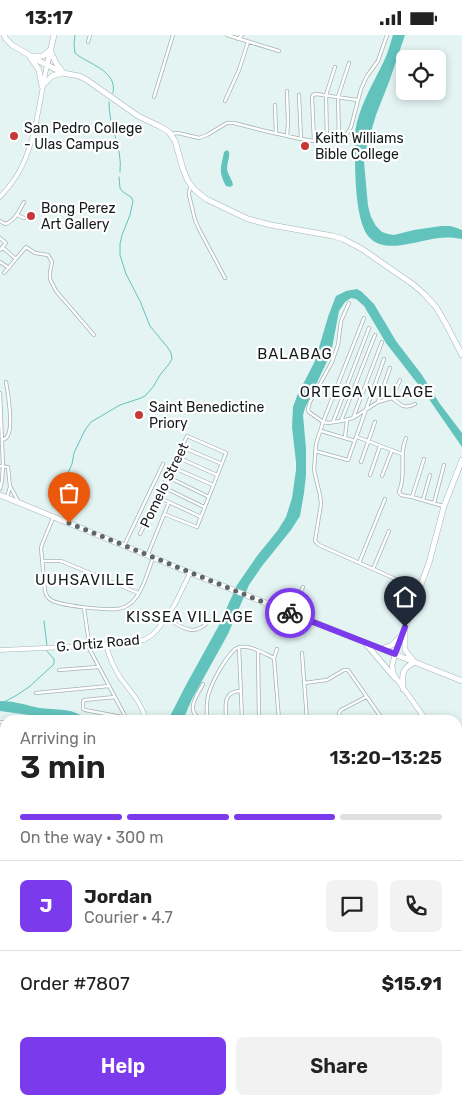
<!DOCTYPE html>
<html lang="en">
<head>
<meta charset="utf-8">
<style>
	body { margin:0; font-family:Rubik,sans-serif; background:#f2f2f2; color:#222; height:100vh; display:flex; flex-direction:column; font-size:19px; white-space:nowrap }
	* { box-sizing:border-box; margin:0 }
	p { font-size:16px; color:#767676 }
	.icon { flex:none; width:28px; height:28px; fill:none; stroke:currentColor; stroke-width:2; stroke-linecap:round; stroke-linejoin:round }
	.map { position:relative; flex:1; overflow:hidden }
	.side { position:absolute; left:0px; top:680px; width:462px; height:390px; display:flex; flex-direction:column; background:#fff; border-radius:15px 15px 0 0; box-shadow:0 2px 8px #0003 }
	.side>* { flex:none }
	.tools { position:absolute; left:396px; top:15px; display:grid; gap:10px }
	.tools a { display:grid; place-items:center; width:50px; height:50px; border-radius:8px; background:#fff; box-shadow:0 2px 8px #0003; font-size:25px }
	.pin { position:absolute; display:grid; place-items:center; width:42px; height:42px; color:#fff; margin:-51px -21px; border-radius:50% 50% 50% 0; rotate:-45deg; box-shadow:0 0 5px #0007 }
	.pin .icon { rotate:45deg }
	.courier { position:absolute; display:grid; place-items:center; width:50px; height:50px; margin:-25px; border:4px solid #7c3aed; border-radius:50%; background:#fff; color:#222; box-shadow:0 1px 6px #0007 }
	.overview em { font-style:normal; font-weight:600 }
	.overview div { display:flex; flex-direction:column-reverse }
	.overview { display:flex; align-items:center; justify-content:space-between; height:85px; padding:0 20px }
	h1 { font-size:32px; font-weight:600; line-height:38px }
	.bar { display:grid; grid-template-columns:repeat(4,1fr); gap:8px 5px; align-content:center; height:60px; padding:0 20px }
	.bar i { height:6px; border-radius:4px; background:#e0e0e0 }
	.bar .active { background:#7c3aed }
	.bar p { grid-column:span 4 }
	.line { display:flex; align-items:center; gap:12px; padding:0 20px; border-top:1px solid #e0e0e0 }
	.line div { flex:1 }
	.round { display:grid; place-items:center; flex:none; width:52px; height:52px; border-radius:8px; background:#f2f2f2 }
	.button { display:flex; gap:10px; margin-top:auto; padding:10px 20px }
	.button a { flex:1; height:58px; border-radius:8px; background:#7c3aed; color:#fff; font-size:20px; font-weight:600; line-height:58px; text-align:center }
	.button a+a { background:#f2f2f2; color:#222 }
	.status { display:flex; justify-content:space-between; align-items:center; height:35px; padding:0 25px; background:#fff; direction:ltr }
	.status svg { height:14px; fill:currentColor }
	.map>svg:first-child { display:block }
</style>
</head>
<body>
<div class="status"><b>13:17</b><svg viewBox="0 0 49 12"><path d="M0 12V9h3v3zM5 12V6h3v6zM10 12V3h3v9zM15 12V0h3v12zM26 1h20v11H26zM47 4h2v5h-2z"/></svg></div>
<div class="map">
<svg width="462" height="1070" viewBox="0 0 462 1070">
	<rect width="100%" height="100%" fill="#e3f4f3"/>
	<path fill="#62c3bd" d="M393 0H405L389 47 376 80 366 114 364 127 368 171 371 182 376 191 382 197 388 199 394 200 414 195 441 191H450L457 193 462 195V204C442 199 422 207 402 210 390 212 377 211 369 202 353 184 355 121 355 97 359 71 373 49 384 26 388 18 390 9 393 0Z
		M227 115 229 117C230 123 227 127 227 134 228 140 232 144 233 150L230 152 226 151C218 136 221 133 224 117Z
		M357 254 362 257 374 269 396 306 422 340 440 369 462 398V412L424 357 386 308 364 271 356 264 351 263 345 267 339 276 332 313 330 320 305 373 303 380 306 414V440L304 458 300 481 291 495 262 531 249 550 228 599 192 664 183 685H168L186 650 218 592 237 550 257 521 278 495 286 482 292 463 296 435V427L292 392 293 372 297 361 315 326 328 282 334 266 336 261 346 256Z
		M0 666C12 666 23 669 35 672 52 676 73 671 87 685H66L0 676Z"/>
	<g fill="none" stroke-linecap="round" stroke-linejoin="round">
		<path stroke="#62c3bd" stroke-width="1" d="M75 0 74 10 75 18C87 29 118 35 113 58
			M109 67C108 91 123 112 120 137
			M53 472 72 429 74 418 85 395 91 387 120 370 141 363 145 361 153 352 160 340 169 329 172 324 171 318 168 313 150 291 140 266 126 239 120 220V209L122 200 130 180 133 166 131 162 123 157 120 153 119 142
			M44 586 47 611
			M4 667 17 660 29 652 53 630 54 628V624L47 616
			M0 900 5 902"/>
		<defs>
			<path id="street" d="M227 0 279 16
				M238 4 242 0
				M88 7 90 0
				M287 56 288 88 287 101
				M299 60 301 104
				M154 62 173 0
				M225 66 239 35 248 7
				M275 70 276 99
				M171 99 178 98 199 103 207 100 227 88H234L265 96 301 104 327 108 339 105 347 99 351 92 361 54 367 41 378 26 387 0
				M339 105 338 62 349 28
				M314 106 312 62 313 60 316 59 357 65
				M327 108 326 60 335 32
				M191 151 189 157V160L195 185 200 196 225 243
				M17 180 24 183
				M0 186 5 189C15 186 19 176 24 167
				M0 203 6 208 0 215
				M2 212 16 224
				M0 227 9 233
				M4 238 26 212 35 218 48 220 52 227 50 237V244L56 256 94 300
				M349 268 341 286 338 310 332 327 310 367 308 374 309 377 323 387 328 388 341 386 353 383 378 367 392 363 400 345
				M364 283 323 387 316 409 314 435 320 460 321 469 315 506 319 510 418 554
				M0 358 3 431 2 446 0 454
				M392 363C400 369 404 375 415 369
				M378 367 390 333
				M353 383 382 307
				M341 386 375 300
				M333 387 369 293
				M321 396 355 406
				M345 402 347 385
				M357 402 402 419
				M406 403C400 417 404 429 402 445 402 449 400 453 399 457L401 460 412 462 443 471
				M2 405C5 404 7 403 8 400 13 391 8 357 6 347
				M182 412 222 429
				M315 416 348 425 384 324
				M177 422 217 440
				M361 427 375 387
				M0 431 8 432 10 452 7 462
				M172 432 213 450
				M370 440 380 411
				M382 441 392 415
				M168 442 209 462
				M10 451 18 466
				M163 452 204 472
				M158 462 201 482
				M412 462 424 424
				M423 465 430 440
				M434 468 444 430
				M53 483 43 507 41 513 45 556C46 560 48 563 51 565 60 571 105 575 116 574 121 574 127 571 131 568 142 559 148 536 153 523
				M140 499 187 401 226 418 197 492 164 479
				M124 511 163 429
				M148 519 169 467
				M42 526H61L138 558
				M359 528 385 464
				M373 534 389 496
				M84 573 90 615 124 679 125 681 122 682 85 675 83 674V667L84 665 115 662
				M292 578 303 552
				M166 583C183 593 194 603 210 585
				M239 612 242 685
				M277 614 274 623 279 685
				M258 616 259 685
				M302 618 307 685
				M59 635 98 632
				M304 648 327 645 344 635H348L383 685
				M36 658 109 651
				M202 685C184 676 197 661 203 649
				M207 685C207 677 206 669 208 661 212 646 224 625 235 614 246 607 263 618 274 623
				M226 685C226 671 222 657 240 656
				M340 685 339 678 341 675 366 662
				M0 687H5
				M0 693 3 697H5
				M458 718H462
				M5 766V769
				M0 802 5 803
				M0 831 5 834
				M0 847 5 833
				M0 933 5 934
				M0 953 5 972
				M458 975 462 971
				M0 1001 5 1019
				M458 1008 462 1013
				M458 1020 462 1015
				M0 1035 5 1034
				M458 1050 462 1046
				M0 1056 4 1070
				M33 1065 34 1070
				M48 1065 49 1070
				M62 1065 63 1070
				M77 1065 79 1070
				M124 1065 125 1070
				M268 1065V1070
				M324 1065 326 1067 330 1065
				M375 1065V1070
				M19 1069 33 1065
				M207 1070 225 1065
				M353 1070 358 1065
				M410 1070 414 1065
				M438 1070 443 1065"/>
			<path id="secondary" d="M0 162C8 153 16 144 21 133 36 104 40 63 47 30
				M106 609C109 622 114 634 122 645 132 658 142 669 146 685
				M0 615 89 611 144 605 152 600 157 595 166 583 175 569 190 538
				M415 685 422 680
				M458 852 462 850
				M458 857 462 855
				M94 1065 96 1070
				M297 1065 298 1070"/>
			<path id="primary" d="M395 619 392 631 394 640 426 685
				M458 730 462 736"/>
			<path id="highway" d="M4 0 6 4 12 10 41 27 63 38 79 41 87 45 138 81 159 91 169 97 175 106 183 134 188 146 195 155 206 164 248 184 271 190 333 201 343 204 362 214 414 250 424 259 436 272 446 289 462 320
				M50 15 56 28 62 36
				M33 21H43L50 15
				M30 22 39 35 42 51
				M47 30 54 0
				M42 51 52 41 62 38
				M0 460 193 539 462 646
				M405 597V615L413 625
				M366 609 395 643
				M382 614 392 610 399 603
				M395 619 429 528 444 471 462 425
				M403 654C402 639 401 634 415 627"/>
		</defs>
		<use href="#street" stroke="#a4b4b3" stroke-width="4"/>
		<use href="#secondary" stroke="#a4b4b3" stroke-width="5"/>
		<use href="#primary" stroke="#a4b4b3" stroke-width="5.5"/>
		<use href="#highway" stroke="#a4b4b3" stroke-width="6"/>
		<use href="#street" stroke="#fff" stroke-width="2.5"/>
		<use href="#secondary" stroke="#fff" stroke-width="4"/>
		<use href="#primary" stroke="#fff" stroke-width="4.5"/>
		<use href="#highway" stroke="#fff" stroke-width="5"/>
	</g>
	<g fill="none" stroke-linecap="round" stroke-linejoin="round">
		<path stroke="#5d6767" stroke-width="5" stroke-dasharray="0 9" d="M69 488 290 578"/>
		<path stroke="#7c3aed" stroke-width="6" d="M290 578 395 619 405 592"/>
	</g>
	<g fill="#c73838" stroke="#fff" stroke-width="2">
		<circle cx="14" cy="101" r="5"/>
		<circle cx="305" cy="111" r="5"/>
		<circle cx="31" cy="181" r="5"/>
		<circle cx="139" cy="380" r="5"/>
	</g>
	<g text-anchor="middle" stroke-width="4.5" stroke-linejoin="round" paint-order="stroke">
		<g font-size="14" fill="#151b1b" stroke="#fff" text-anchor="start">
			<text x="24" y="98">San Pedro College<tspan x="24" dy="16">- Ulas Campus</tspan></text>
			<text x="315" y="108">Keith Williams<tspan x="315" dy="16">Bible College</tspan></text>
			<text x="41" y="178">Bong Perez<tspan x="41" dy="16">Art Gallery</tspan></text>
			<text x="149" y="377">Saint Benedictine<tspan x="149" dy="16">Priory</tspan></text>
		</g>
		<g font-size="14" fill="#151b1b" stroke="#fff">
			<text transform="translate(164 450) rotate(-64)" y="5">Pomelo Street</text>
			<text transform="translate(98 608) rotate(-5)" y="5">G. Ortiz Road</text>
		</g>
		<g font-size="15" letter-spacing="1" fill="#151b1b" stroke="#fff">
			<text x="295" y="324">BALABAG</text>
			<text x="367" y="362">ORTEGA VILLAGE</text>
			<text x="85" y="550">UUHSAVILLE</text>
			<text x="190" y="587">KISSEA VILLAGE</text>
		</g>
	</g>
</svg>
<div class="tools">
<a><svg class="icon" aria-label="locate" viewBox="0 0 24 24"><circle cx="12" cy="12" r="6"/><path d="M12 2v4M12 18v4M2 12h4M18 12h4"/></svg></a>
</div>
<div class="pin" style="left:69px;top:488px;background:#ea580c"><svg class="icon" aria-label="bag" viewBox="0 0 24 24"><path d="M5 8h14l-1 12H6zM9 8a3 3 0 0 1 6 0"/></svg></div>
<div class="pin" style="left:405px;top:592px;background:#1f2937"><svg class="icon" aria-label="home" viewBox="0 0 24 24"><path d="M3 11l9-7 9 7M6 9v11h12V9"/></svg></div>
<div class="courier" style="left:290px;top:578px"><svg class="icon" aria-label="bike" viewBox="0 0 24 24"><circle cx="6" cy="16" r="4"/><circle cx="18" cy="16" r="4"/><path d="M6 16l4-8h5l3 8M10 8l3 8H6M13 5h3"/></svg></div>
<section class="side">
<div class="overview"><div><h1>3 min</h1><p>Arriving in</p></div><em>13:20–13:25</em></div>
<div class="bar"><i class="active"></i><i class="active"></i><i class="active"></i><i></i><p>On the way · 300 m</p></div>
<div class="line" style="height:90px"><b class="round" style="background:#7c3aed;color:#fff">J</b><div><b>Jordan</b><p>Courier · 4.7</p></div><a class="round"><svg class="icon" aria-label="chat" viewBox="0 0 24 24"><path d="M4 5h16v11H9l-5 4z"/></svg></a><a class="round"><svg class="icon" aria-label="phone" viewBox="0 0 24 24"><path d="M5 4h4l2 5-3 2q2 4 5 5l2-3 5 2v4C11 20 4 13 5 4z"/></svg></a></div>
<div class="line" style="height:65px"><div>Order #7807</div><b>$15.91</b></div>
<div class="button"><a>Help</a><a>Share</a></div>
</section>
</div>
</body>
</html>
